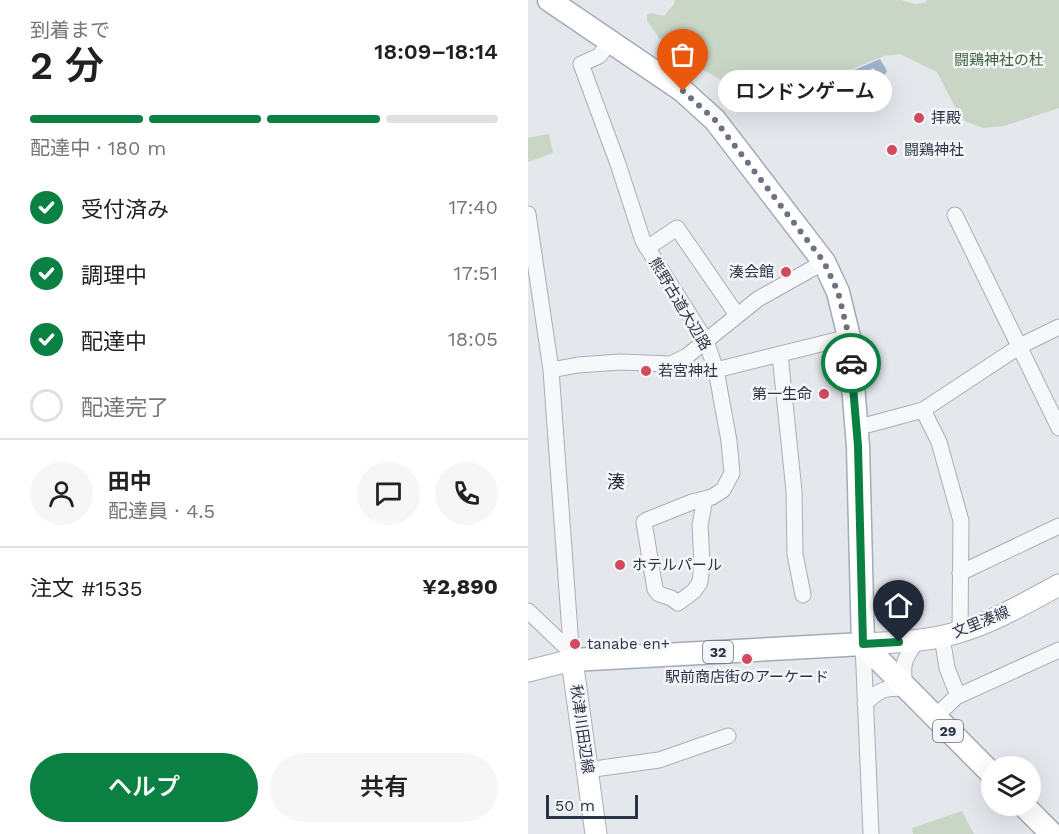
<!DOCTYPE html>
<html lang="ja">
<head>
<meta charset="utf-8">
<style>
	body { margin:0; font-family:"Work Sans","Noto Sans JP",sans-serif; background:#f6f6f6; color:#202124; height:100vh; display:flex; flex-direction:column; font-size:22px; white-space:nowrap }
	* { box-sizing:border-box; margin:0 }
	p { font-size:20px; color:#757577 }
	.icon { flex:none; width:33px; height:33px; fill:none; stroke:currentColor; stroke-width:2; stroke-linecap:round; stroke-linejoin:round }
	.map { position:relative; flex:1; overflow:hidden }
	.panel { display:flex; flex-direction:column; background:#fff; width:528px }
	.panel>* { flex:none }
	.fabs { position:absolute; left:453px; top:756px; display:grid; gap:12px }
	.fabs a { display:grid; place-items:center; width:60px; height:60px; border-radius:50%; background:#fff; box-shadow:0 6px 24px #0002; font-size:30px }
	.scale { position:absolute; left:18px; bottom:15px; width:92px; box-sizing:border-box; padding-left:6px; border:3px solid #2b3445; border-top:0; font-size:16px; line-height:21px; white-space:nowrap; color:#2b3445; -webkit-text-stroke:4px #f4f6f9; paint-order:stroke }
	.pin { position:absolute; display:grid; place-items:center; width:51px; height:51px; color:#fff; margin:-62px -26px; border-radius:50% 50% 50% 0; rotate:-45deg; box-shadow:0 0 6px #0007 }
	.pin .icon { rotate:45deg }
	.courier { position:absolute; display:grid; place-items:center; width:60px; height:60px; margin:-30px; border:4px solid #0b8043; border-radius:50%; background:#fff; color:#222; box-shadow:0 2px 8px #0007 }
	.bubble { position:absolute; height:42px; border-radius:21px; background:#fff; box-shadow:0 6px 24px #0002; font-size:20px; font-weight:600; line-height:42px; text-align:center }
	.summary em { font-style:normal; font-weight:600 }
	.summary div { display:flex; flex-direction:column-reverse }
	.summary { display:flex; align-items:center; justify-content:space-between; height:102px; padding:0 30px }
	h1 { font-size:39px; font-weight:600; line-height:45px }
	.bar { display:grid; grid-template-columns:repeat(4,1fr); gap:9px 6px; align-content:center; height:72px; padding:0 30px }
	.bar i { height:8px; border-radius:4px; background:#e0e0e0 }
	.bar .active { background:#0b8043 }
	.bar p { grid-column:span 4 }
	.line { display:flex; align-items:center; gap:15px; padding:0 30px; border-top:2px solid #e0e0e0 }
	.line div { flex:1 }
	.round { display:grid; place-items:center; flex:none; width:63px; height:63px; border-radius:32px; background:#f6f6f6 }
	ol { padding:0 30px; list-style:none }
	li { display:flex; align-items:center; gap:18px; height:66px }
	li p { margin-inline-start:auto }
	li .icon { padding:6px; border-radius:50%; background:#0b8043; color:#fff; stroke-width:4 }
	li:last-child { color:#757577 }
	li i { width:33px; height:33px; border:3px solid #e0e0e0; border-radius:50% }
	.action { display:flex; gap:12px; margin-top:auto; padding:12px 30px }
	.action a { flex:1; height:69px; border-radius:36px; background:#0b8043; color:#fff; font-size:24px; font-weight:600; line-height:69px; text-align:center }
	.action a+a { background:#f6f6f6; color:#202124 }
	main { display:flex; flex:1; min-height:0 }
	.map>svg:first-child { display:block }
</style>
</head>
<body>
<main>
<section class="panel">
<div class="summary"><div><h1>2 分</h1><p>到着まで</p></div><em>18:09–18:14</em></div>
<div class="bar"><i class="active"></i><i class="active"></i><i class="active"></i><i></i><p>配達中 · 180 m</p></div>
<ol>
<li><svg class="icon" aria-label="check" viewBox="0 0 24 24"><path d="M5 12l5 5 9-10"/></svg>受付済み<p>17:40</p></li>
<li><svg class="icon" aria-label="check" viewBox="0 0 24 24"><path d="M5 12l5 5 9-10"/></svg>調理中<p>17:51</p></li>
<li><svg class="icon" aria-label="check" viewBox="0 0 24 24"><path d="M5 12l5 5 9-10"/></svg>配達中<p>18:05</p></li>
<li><i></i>配達完了</li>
</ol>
<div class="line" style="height:108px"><a class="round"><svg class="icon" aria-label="person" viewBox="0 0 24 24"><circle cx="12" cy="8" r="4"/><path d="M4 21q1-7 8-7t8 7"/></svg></a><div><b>田中</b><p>配達員 · 4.5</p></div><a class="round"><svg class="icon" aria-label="chat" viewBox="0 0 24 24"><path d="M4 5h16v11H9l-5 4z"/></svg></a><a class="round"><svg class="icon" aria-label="phone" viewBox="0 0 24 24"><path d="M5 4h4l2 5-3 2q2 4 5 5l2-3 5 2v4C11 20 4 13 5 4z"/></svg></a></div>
<div class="line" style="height:78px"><div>注文 #1535</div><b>¥2,890</b></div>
<div class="action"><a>ヘルプ</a><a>共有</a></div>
</section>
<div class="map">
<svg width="531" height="834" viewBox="0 0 531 834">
	<rect width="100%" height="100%" fill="#e4e7ec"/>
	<path fill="#c9d6c5" d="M147 0H373L387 4 397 3 399 0H531V108L476 126 455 128 437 121 426 105 409 72 372 54 356 56 309 75 277 81 216 85 195 81 161 62 131 38 119 21V15L123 13 136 16 146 4Z
		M21 134 25 153 0 162V138Z
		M434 811 446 834H385L384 828Z"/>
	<path fill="#9fb4cc" d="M352 59 359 71 354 79 350 76 351 73 345 68 329 78 332 84 340 90 345 83 349 87 335 110 325 112 310 80 312 76Z"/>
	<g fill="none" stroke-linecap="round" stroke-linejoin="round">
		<defs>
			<path id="street" d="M82 42 71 56 53 64 90 164 115 241 178 341 188 370 201 441 204 473 195 490 184 497 164 502 119 520
				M0 214 23 370 44 660
				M427 215 531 428
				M119 248 149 228 209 315
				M252 355 266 491 267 554 275 595
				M23 370 50 365 92 362 143 364 159 356 230 299 296 262
				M188 370 321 337
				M395 410 411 442 433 521 432 632
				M328 428 395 410 492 346 531 327
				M116 522 127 589 131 594 143 598 150 603 166 591 172 582 174 564 172 525 177 499
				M432 573 531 526
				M0 611 42 651
				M414 637 419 668 430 696
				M335 644 343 834
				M337 704C351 689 357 688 377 688 374 664 375 660 389 641
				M407 717 428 697 531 650
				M59 770 131 760 200 736"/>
			<path id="secondary" d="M335 644C367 642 399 642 431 632 466 622 499 602 531 585
				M0 671 44 660 68 834"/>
			<path id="primary" d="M21 0 155 91 187 120 296 262 310 292 321 337 330 446 335 644
				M335 644 464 774
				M44 660 335 644
				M496 806 524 834"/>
		</defs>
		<use href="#street" stroke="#a9aeb7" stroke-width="17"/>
		<use href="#secondary" stroke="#a9aeb7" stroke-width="23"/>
		<use href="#primary" stroke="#a3abb8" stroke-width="25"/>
		<use href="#street" stroke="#f7f8fa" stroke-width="15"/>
		<use href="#secondary" stroke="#fff" stroke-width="21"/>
		<use href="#primary" stroke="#fff" stroke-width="22"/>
	</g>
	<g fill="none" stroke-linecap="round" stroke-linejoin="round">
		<path stroke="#6c737f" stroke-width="6" stroke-dasharray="0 10.8" d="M155 91 187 120 296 262 310 292 321 337 323 363"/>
		<path stroke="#0b8043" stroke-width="8" d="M323 363 330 446 335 644 371 642"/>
	</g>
	<g fill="#d1495b" stroke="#f4f6f9" stroke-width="2">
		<circle cx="391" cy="118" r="6"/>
		<circle cx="364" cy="150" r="6"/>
		<circle cx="258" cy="272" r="6"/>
		<circle cx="118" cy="371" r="6"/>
		<circle cx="296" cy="394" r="6"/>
		<circle cx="92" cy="565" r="6"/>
		<circle cx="47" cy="644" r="6"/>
		<circle cx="219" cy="659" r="6"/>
	</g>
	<g text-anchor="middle" stroke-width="5" stroke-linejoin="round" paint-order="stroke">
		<g fill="#f4f6f9" stroke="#676e7b" stroke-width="1.5">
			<rect x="175" y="641" width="30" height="22" rx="4.5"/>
			<rect x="405" y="720" width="30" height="22" rx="4.5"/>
		</g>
		<g font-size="14" font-weight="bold" fill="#2b3445">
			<text x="190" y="657">32</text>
			<text x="420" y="736">29</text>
		</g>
		<g font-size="15" fill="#3f6138" stroke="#f4f6f9">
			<text x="471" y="65">闘鶏神社の杜</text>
		</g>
		<g font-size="15" fill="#2b3445" stroke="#f4f6f9" text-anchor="start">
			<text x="403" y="123">拝殿</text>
			<text x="376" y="155">闘鶏神社</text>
			<text x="246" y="277" text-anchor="end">湊会館</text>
			<text x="130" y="376">若宮神社</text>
			<text x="284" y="399" text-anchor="end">第一生命</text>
			<text x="104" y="570">ホテルパール</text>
			<text x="59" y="649">tanabe en+</text>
			<text x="219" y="682" text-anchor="middle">駅前商店街のアーケード</text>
		</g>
		<g font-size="15" fill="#2b3445" stroke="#f4f6f9">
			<text transform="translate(152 304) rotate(59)" y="5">熊野古道大辺路</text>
			<text transform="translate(453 622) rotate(-22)" y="5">文里湊線</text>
			<text transform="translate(54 729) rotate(82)" y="5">秋津川田辺線</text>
		</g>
		<g font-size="18" fill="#1d2536" stroke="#f4f6f9">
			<text x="88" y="488">湊</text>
		</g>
	</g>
</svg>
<div class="fabs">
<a><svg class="icon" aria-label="layers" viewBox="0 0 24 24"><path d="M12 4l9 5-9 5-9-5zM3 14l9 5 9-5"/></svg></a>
</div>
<div class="scale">50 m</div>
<div class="pin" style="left:155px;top:91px;background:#ea580c"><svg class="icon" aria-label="bag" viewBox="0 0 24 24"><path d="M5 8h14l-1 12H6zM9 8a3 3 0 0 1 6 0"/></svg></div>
<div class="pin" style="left:371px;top:642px;background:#1f2937"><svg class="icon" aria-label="home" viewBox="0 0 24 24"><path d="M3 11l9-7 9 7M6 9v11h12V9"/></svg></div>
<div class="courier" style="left:323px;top:363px"><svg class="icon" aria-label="car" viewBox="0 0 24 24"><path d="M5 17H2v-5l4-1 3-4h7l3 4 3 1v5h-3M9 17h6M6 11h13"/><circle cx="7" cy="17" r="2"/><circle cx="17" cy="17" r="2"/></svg></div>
<div class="bubble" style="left:190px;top:70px;width:174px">ロンドンゲーム</div>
</div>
</main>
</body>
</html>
